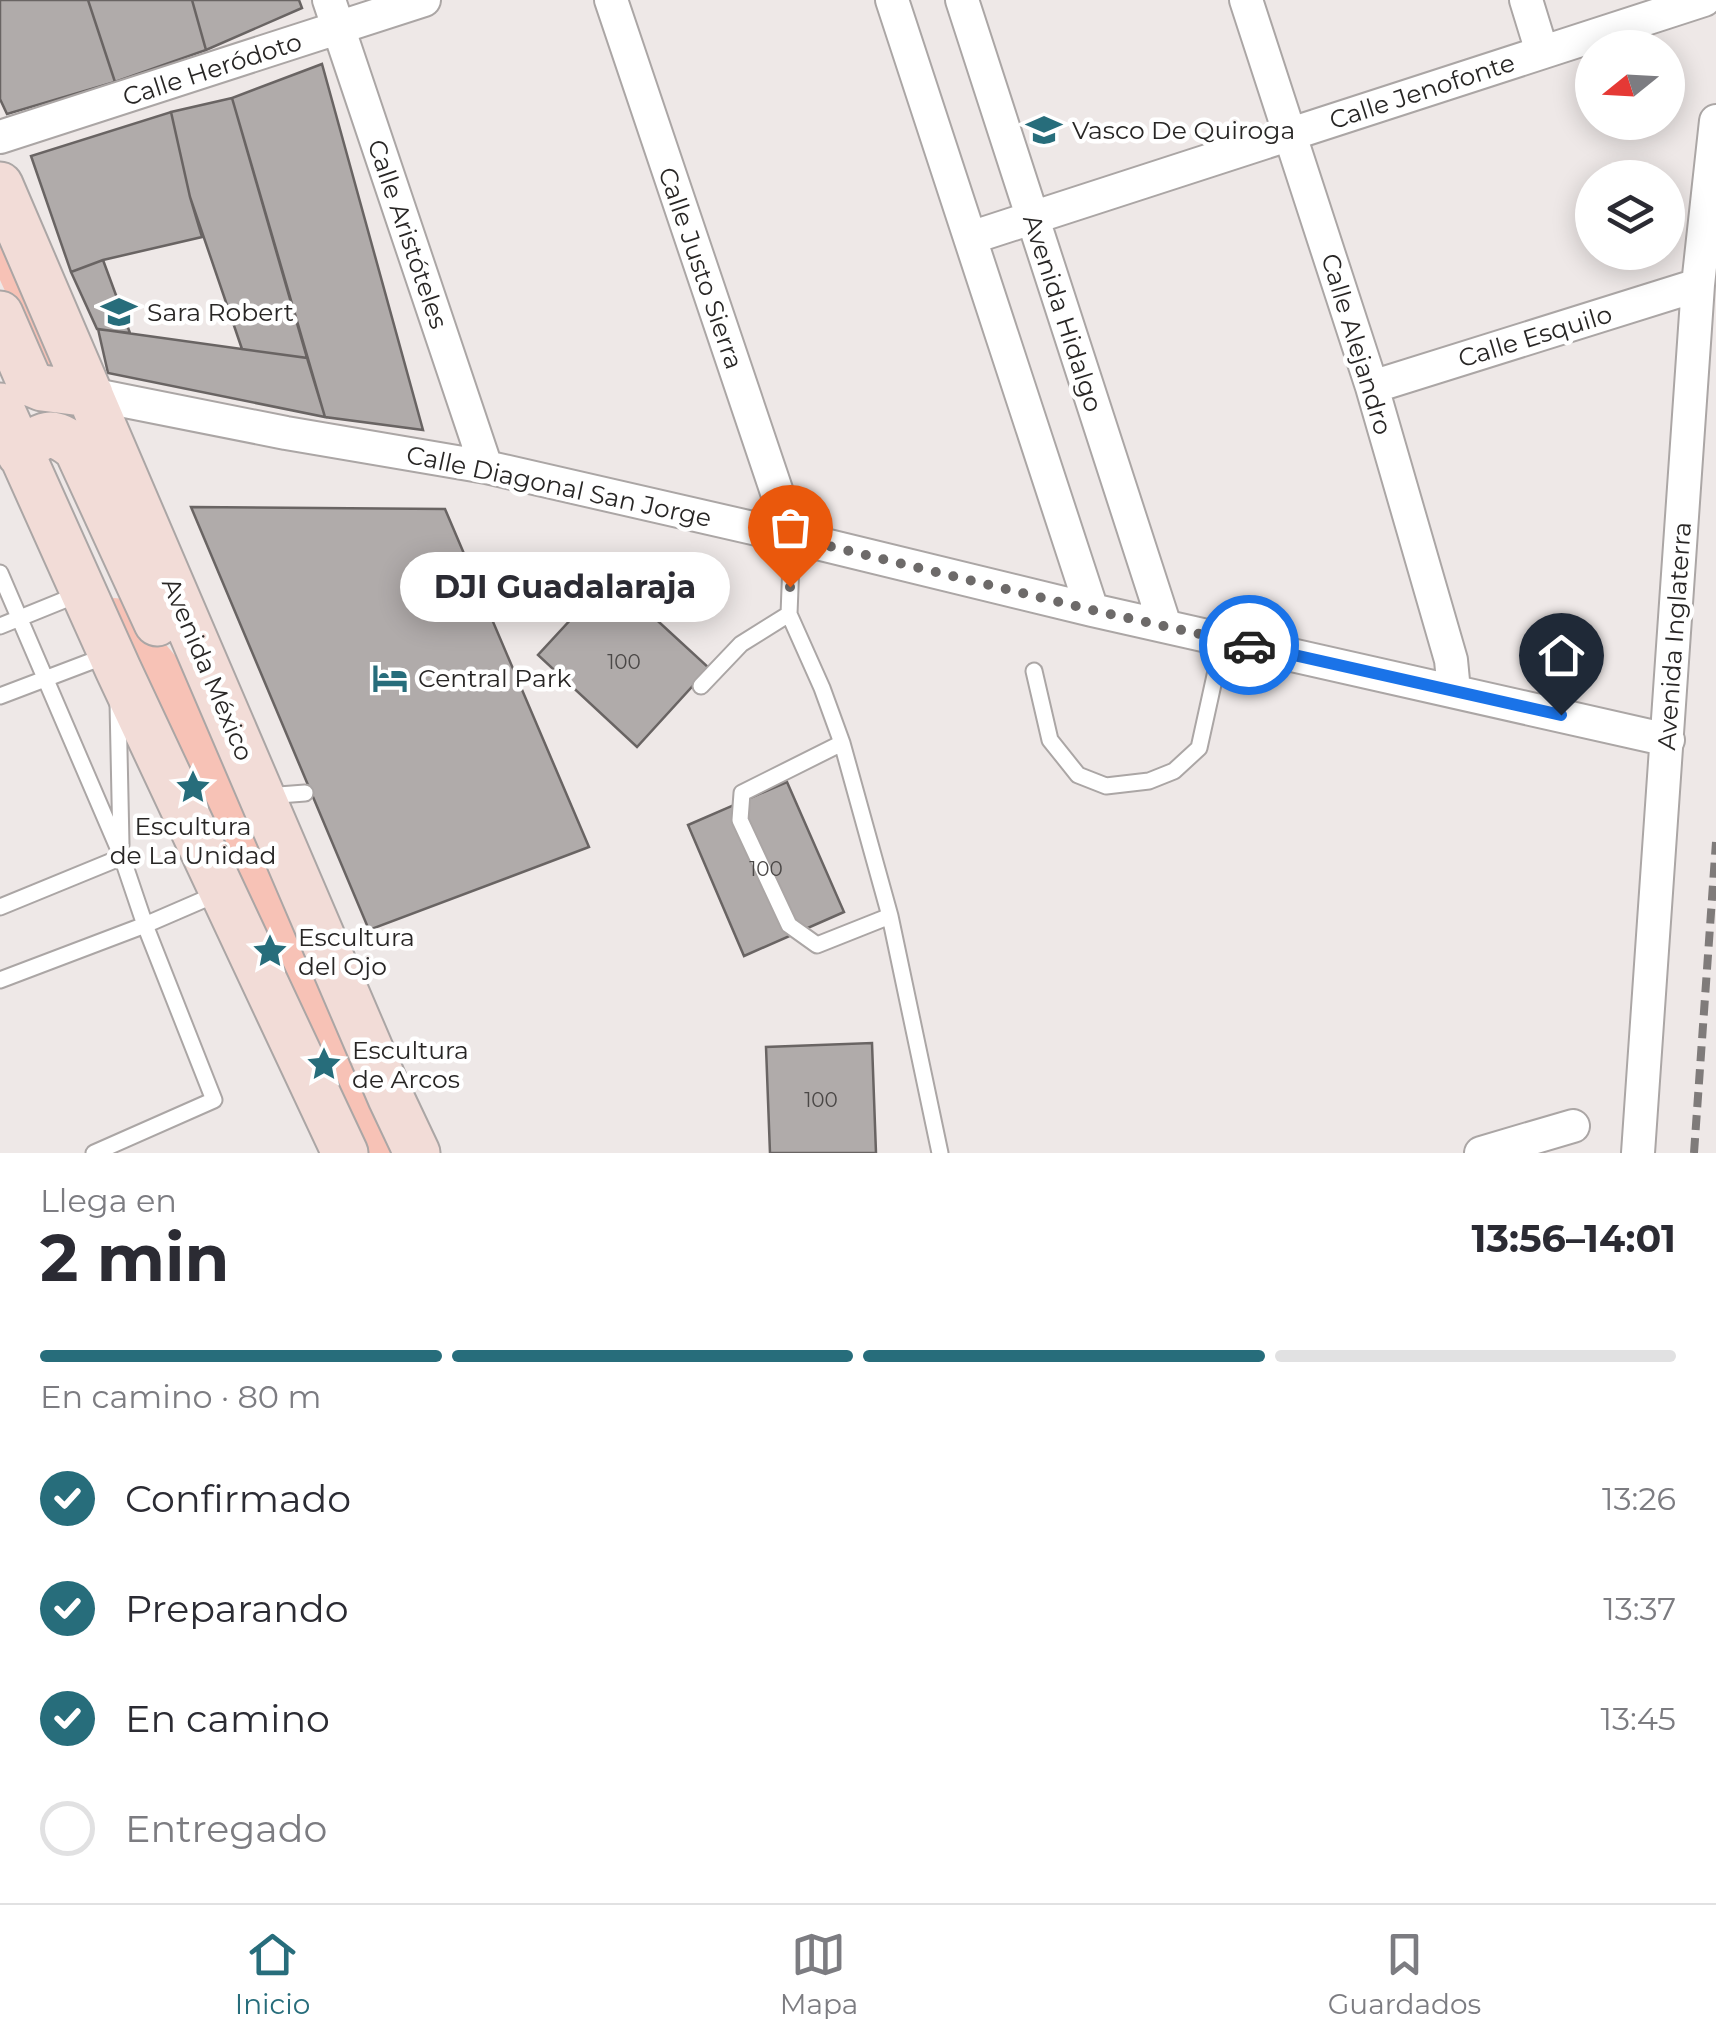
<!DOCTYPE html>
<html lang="es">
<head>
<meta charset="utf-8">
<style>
	body { margin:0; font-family:Montserrat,sans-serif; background:#f2f2f3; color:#2b2b33; height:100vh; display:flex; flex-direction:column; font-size:38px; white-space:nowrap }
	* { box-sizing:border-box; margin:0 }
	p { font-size:32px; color:#7c7c81 }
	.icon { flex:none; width:55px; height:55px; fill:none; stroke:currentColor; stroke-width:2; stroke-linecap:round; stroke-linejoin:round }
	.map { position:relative; height:1153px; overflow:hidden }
	.sheet { display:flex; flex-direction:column; background:#fff; flex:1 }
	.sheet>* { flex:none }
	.needle { width:65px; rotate:252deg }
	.controls { position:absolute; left:1575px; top:30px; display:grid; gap:20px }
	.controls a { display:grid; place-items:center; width:110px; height:110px; border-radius:50%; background:#fff; box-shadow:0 5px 25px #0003; font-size:50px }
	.pin { position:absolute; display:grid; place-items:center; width:85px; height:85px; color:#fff; margin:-102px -42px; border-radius:50% 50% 50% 0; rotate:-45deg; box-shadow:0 0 10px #0007 }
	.pin .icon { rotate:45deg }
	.courier { position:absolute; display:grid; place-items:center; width:100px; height:100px; margin:-50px; border:8px solid #1a73e8; border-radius:50%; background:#fff; color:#222; box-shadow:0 2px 12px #0007 }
	.bubble { position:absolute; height:70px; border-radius:35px; background:#fff; box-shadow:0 5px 25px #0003; font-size:32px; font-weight:700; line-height:70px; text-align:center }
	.headline em { font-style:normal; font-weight:700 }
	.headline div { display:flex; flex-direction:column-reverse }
	.headline { display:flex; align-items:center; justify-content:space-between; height:170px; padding:0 40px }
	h1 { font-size:65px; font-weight:700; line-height:75px }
	.bar { display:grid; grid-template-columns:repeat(4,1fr); gap:15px 10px; align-content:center; height:120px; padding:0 40px }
	.bar i { height:12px; border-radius:8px; background:#e1e1e2 }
	.bar .on { background:#276d7b }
	.bar p { grid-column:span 4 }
	ol { padding:0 40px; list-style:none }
	li { display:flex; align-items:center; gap:30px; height:110px }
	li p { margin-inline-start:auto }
	li .icon { padding:10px; border-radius:50%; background:#276d7b; color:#fff; stroke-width:4 }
	li:last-child { color:#7c7c81 }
	li i { width:55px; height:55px; border:5px solid #e1e1e2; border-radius:50% }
	.dock { display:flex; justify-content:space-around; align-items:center; height:140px; border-top:2px solid #e1e1e2; background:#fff; font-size:28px; color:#7c7c81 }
	.dock a { display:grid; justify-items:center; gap:5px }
	.dock .on { color:#276d7b }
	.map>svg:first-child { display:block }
</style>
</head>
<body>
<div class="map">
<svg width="1716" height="1153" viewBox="0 0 1716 1153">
	<rect width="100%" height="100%" fill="#eee8e7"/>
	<path fill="#f7c2b6" d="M0 218 65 372 45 379 0 280Z
		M92 596 136 600 162 640 216 704 411 1153H355Z"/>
	<path fill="#b0abaa" stroke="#696463" stroke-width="2.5" d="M0 0H88L115 82 7 114 0 99Z
		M88 0H192L206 50 115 82Z
		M192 0H299L302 8 206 50Z
		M322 64 423 430 325 417 232 98Z
		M232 98 307 358 242 349 190 197 171 112Z
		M171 112 190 197 202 237 103 260 71 272 31 156Z
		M103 260 130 333 97 329 71 272Z
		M98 329 307 358 325 417 108 373Z
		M191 507 445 509 589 847 369 930Z
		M610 577 709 668 637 747 538 655Z
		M787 782 844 912 744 956 688 825Z
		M872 1043 876 1153H770L766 1047Z"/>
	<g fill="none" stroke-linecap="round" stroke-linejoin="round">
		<defs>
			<path id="lane" d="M792 537 789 614 822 688 842 743 890 916 940 1153
				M0 573 122 857 145 925 214 1100 94 1153
				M0 626 79 594
				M1034 671 1050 740 1078 775 1106 786 1149 781 1174 771 1199 748 1223 639
				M701 686 741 644 789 614
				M0 696 108 655
				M118 703 121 845
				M842 743 742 793 740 820 789 925 817 945 890 916
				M266 796 305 793
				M0 907 122 857
				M0 980 145 925 219 893"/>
			<path id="street" d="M329 0 486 467
				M611 0 792 537
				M892 0 1092 610
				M962 0 1165 626
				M1246 0 1372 387 1451 660 1454 691
				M1526 0 1542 52
				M0 137 424 0
				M970 238 1704 0
				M1372 387 1698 285
				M90 394 286 433 486 467 792 537 1092 610 1668 740
				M1481 1153 1573 1126
				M1638 1153 1698 285 1716 121"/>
			<path id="secondary" d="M0 185 391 1098 417 1153
				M0 314 30 383 42 388 90 394
				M0 406 118 669 345 1153
				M20 454C43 433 51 427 77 449L157 623"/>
		</defs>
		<use href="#lane" stroke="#aba6a5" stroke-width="19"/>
		<use href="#street" stroke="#aba6a5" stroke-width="36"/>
		<use href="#secondary" stroke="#aba6a5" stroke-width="49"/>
		<use href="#lane" stroke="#fff" stroke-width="15"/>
		<use href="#street" stroke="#fff" stroke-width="32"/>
		<use href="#secondary" stroke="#f2dcd7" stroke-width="45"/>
		<path stroke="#7f7b7a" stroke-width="8" stroke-dasharray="15 8" stroke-linecap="butt" d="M1694 1153 1716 842"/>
	</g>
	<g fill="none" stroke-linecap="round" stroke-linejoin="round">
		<path stroke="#6d6a69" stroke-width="10" stroke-dasharray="0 18" d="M790 587 792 537 1092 610 1249 645"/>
		<path stroke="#1a73e8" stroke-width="12" d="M1249 645 1561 715"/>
	</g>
	<defs>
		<symbol id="school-bare" viewBox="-9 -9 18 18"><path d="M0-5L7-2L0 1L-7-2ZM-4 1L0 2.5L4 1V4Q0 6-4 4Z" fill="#276d7b" stroke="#fff" stroke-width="2.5" paint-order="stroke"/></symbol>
		<symbol id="hotel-bare" viewBox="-9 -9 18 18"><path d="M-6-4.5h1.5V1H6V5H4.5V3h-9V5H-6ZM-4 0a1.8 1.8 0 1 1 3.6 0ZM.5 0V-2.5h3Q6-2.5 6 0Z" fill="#276d7b" stroke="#fff" stroke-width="2.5" paint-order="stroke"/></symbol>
		<symbol id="sight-bare" viewBox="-9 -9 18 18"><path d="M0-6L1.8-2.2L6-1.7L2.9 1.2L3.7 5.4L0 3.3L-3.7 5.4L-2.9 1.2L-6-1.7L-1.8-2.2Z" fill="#276d7b" stroke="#fff" stroke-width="2.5" paint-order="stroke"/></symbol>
	</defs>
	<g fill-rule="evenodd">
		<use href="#school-bare" x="1019" y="105" width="50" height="50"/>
		<use href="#school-bare" x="94" y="287" width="50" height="50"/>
		<use href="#hotel-bare" x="365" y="653" width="50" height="50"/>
		<use href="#sight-bare" x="168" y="762" width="50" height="50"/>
		<use href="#sight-bare" x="245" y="926" width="50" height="50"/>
		<use href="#sight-bare" x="299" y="1039" width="50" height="50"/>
	</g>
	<g text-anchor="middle" stroke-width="9" stroke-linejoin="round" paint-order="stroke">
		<g font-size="20" fill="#4a4746">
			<text x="624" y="669">100</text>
			<text x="766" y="876">100</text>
			<text x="821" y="1107">100</text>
		</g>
		<g font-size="25" fill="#282625" stroke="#fff">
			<text transform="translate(212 69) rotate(-18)" y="9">Calle Heródoto</text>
			<text transform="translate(1422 91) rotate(-18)" y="9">Calle Jenofonte</text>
			<text transform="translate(408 234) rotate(71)" y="9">Calle Aristóteles</text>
			<text transform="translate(701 268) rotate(71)" y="9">Calle Justo Sierra</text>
			<text transform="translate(1063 313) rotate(72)" y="9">Avenida Hidalgo</text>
			<text transform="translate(1535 336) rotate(-17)" y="9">Calle Esquilo</text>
			<text transform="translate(1357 344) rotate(73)" y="9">Calle Alejandro</text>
			<text transform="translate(559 486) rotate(12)" y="9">Calle Diagonal San Jorge</text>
			<text transform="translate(1674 636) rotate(-86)" y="9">Avenida Inglaterra</text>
			<text transform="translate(208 669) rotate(67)" y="9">Avenida México</text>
		</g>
		<g font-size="25" fill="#282625" stroke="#fff" text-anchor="start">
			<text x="1072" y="139">Vasco De Quiroga</text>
			<text x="147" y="321">Sara Robert</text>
			<text x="418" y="687">Central Park</text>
			<text x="193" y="835" text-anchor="middle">Escultura<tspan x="193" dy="29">de La Unidad</tspan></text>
			<text x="298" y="946">Escultura<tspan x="298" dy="29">del Ojo</tspan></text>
			<text x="352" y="1059">Escultura<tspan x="352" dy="29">de Arcos</tspan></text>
		</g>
	</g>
</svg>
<div class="controls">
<a><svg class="needle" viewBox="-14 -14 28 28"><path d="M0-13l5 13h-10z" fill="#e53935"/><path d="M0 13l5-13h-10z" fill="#7c7c81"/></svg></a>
<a><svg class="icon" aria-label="layers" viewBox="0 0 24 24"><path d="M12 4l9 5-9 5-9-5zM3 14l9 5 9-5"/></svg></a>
</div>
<div class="pin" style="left:790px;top:587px;background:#ea580c"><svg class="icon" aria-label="bag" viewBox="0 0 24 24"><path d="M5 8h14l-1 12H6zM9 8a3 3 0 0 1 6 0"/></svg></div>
<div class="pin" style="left:1561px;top:715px;background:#1f2937"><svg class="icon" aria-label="home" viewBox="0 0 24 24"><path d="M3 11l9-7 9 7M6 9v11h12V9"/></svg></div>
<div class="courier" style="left:1249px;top:645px"><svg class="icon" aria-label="car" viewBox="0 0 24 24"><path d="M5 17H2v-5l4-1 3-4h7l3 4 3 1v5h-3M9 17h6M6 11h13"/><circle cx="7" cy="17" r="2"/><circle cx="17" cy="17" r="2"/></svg></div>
<div class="bubble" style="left:400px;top:552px;width:330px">DJI Guadalaraja</div>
</div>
<section class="sheet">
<div class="headline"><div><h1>2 min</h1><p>Llega en</p></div><em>13:56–14:01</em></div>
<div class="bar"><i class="on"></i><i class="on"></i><i class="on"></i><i></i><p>En camino · 80 m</p></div>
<ol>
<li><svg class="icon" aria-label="check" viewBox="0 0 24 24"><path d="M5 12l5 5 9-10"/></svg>Confirmado<p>13:26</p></li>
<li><svg class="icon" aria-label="check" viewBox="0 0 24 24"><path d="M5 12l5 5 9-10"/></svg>Preparando<p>13:37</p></li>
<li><svg class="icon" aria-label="check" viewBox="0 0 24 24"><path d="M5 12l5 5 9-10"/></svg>En camino<p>13:45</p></li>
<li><i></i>Entregado</li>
</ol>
</section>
<nav class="dock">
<a class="on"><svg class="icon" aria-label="home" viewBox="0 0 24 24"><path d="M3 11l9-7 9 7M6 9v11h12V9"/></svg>Inicio</a>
<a><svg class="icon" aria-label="map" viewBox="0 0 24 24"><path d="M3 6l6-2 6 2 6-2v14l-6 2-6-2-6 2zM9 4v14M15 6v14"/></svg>Mapa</a>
<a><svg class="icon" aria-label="saved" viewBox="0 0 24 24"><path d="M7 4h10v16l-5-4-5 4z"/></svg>Guardados</a>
</nav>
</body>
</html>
